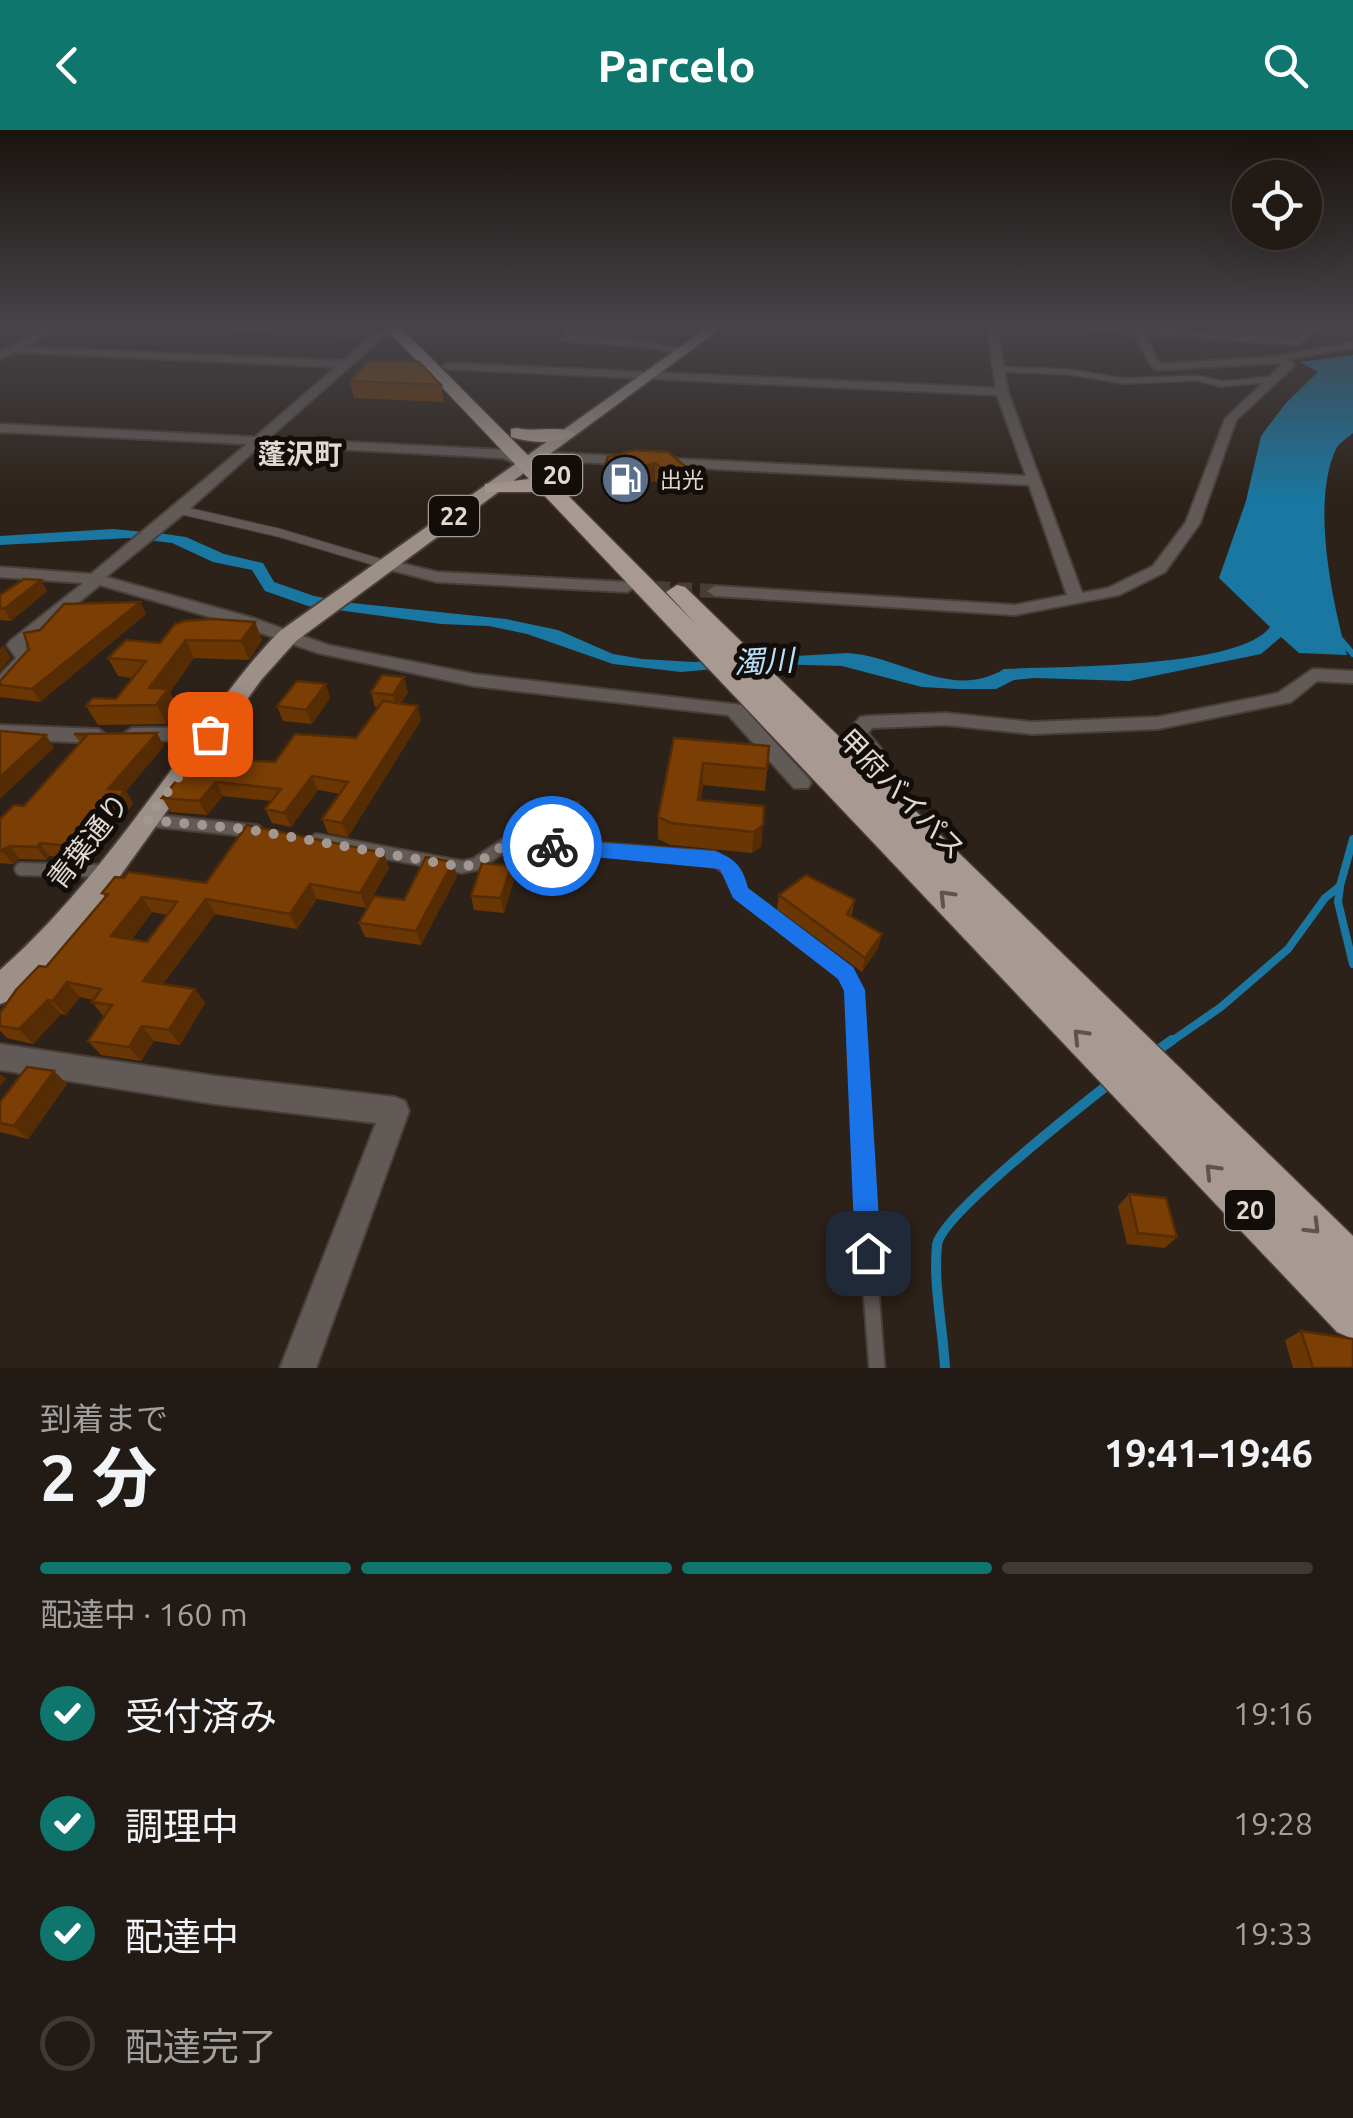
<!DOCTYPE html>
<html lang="ja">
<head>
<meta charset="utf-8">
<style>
	body { margin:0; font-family:Ubuntu,"Noto Sans JP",sans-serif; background:#2e2722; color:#f1f3f6; height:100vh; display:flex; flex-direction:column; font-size:38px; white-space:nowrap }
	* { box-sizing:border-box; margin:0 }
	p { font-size:32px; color:#a2a1a0 }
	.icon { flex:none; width:55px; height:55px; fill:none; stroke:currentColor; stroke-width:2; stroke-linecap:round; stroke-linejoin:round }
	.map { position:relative; height:1238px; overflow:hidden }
	.panel { display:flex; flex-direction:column; background:#221a14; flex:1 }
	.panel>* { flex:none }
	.fabs { position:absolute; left:1232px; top:30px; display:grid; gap:20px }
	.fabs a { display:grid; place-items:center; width:90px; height:90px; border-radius:50%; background:#221a14; box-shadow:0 10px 40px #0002,0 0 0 2px #3f3834; font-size:50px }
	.pin { position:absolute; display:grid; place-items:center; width:85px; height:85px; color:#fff; margin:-42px; border-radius:20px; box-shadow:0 5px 15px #0006 }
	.courier { position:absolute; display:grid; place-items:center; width:100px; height:100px; margin:-50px; border:8px solid #1a73e8; border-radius:50%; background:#fff; color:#222; box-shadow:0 2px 12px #0007 }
	.overview em { font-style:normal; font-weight:700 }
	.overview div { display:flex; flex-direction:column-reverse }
	.overview { display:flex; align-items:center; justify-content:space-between; height:170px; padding:0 40px }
	h1 { font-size:65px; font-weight:700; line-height:75px }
	.bar { display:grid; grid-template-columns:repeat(4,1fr); gap:15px 10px; align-content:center; height:120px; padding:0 40px }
	.bar i { height:12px; border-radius:8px; background:#3f3834 }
	.bar .on { background:#0f766e }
	.bar p { grid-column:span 4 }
	ol { padding:0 40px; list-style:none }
	li { display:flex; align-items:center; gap:30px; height:110px }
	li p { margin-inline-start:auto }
	li .icon { padding:10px; border-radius:50%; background:#0f766e; color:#fff; stroke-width:4 }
	li:last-child { color:#a2a1a0 }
	li i { width:55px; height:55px; border:5px solid #3f3834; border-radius:50% }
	header { display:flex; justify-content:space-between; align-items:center; height:130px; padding:0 40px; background:#0f766e; color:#fff; font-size:45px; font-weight:700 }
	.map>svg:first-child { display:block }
</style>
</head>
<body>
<header><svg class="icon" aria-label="back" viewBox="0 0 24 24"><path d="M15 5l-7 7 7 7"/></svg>Parcelo<svg class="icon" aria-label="search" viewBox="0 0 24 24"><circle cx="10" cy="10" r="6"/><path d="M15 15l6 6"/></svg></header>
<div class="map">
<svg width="1353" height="1238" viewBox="0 0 1353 1238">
	<rect width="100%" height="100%" fill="#2d221a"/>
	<path fill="#1977a1" d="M1353 225V303C1347 308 1339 313 1336 319 1311 372 1332 470 1347 525L1299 523 1281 507 1261 524 1129 551 1034 548 1014 550 996 559H957L922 557 842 536 769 534 681 542 613 534 527 504 489 496 441 494 308 476 265 461 252 440 213 432 172 413 129 408 0 415V406L113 399 165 404 186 407 224 424 263 433 274 452 314 466 352 473 506 489 558 500 613 524 642 529 694 532 847 523C901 526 952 571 1004 539 1057 536 1239 539 1270 497L1219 448 1246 371 1261 306 1285 274 1318 242 1300 232Z"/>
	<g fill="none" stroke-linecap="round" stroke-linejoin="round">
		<path stroke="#1977a1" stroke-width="6" d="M1341 510 1353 524"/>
		<path stroke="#1977a1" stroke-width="8" d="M1340 757 1338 772 1353 834
			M1169 913 1221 877 1288 819 1325 768 1340 756 1353 709"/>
		<path stroke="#1977a1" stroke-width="10" d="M1154 923 1172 910
			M945 1238C943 1199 933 1154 937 1115 940 1086 1081 976 1110 953"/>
		<path stroke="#483d36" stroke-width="14" stroke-dasharray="14 8" stroke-linecap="butt" d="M634 457 715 461"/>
		<defs>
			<path id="service-far3" d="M997 239 1069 242 1124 251 1197 248 1221 254 1274 249"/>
			<path id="service-far2" d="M180 380 280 403 387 435"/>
			<path id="service-far1" d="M148 690 256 701
				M317 710 462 737 476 734 509 712 714 728 732 742 740 763 845 843 855 861 857 913
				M21 739 105 741"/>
			<path id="service" d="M857 910 862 1046 877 1238"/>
			<path id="minor" d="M47 198H60L26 217 343 231 371 206 239 201 234 198 390 202V206L383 207 269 308 506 320 532 334 525 338 503 328 261 315 185 383 106 447 253 488 328 515 474 544 741 575 808 648 811 653 808 658H794L728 585 474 556 318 523 241 496 100 455 25 516 34 529 7 560 0 562V545L16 528 7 515 10 511 83 453 0 447V437L91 444 247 314 0 302V294L255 307 336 237 15 222 0 229V222Z
				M566 198H576L571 206 647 211 687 221 682 224 647 217 560 211Z
				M987 198H997L1008 262 1082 463 1108 458 1153 436 1186 392 1225 289 1282 235 1278 233 1157 240 1152 237 1134 204 1090 198H1141L1294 209 1309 198H1320L1296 215 1144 204 1160 234 1273 227 1353 212V218L1288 229 1294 235 1293 237 1236 290 1200 393 1165 442 1119 465 1015 485 715 466 707 461 715 456 1015 475 1067 465 1029 355 538 330 532 326 538 322 1026 346 997 265 448 239 443 236 448 233 996 258Z
				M388 430 437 442 627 452 635 457 627 462 437 452 383 438V432Z
				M1313 539 1353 541V553L1317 551 1291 572 1158 599 1032 604 946 595 872 598 868 603 884 622 874 629 867 627 847 603 860 587 867 586 946 583 1032 592 1158 587 1278 563Z
				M0 595 98 599 108 606 98 613 0 609Z
				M211 597 221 604 218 609 132 612 122 605 132 598Z
				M0 914 215 946 395 967 405 971 409 981 316 1238H280L376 993 215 974 0 940Z"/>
			<path id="primary" d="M707 198H721L296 511 261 550 92 785 39 845 11 870 0 874V840C74 775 131 694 189 616 218 576 245 536 280 501Z"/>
			<path id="trunk" d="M386 198H401L695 493 666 462 677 455 685 457 1353 1106V1209L1337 1202 541 362H485V354L529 349Z
				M517 298C535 303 561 294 575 304 558 315 531 313 511 307V299Z"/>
		</defs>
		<use href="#service-far3" stroke="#4a3f38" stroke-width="8"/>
		<use href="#service-far2" stroke="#4a3f38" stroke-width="10"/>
		<use href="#service-far1" stroke="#4a3f38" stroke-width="16"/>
		<use href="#service" stroke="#4a3f38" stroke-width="19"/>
		<use href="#minor" stroke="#4a3f38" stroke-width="4"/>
		<use href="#primary" stroke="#4a3f38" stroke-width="4"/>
		<use href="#trunk" stroke="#4a3f38" stroke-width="3"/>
		<use href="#service-far3" stroke="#615a57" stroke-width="5"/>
		<use href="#service-far2" stroke="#615a57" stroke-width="8"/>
		<use href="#service-far1" stroke="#615a57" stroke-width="12"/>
		<use href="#service" stroke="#615a57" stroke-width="15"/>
		<use href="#minor" fill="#615a57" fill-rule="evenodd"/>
		<use href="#primary" fill="#9d9089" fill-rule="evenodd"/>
		<use href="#trunk" fill="#a89a92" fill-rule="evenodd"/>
	</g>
	<path fill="#6a3604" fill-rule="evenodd" d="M350 251 441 255 444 272 354 268Z
		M668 322 686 355 667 361 655 351 612 362 605 355 604 337Z
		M41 450 47 461 11 491 0 490V465Z
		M140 472 146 484 40 572 0 567V551L29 519 40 500Z
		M255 492 262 510 249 530 194 528 170 562 178 578 166 594 98 595 86 576 116 569 132 548 118 546 108 528Z
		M326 554 330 568 312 594 283 591 277 576Z
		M371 562H408L401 574 421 590 348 707 328 703 322 689 340 664 318 660 291 697 272 693 265 679 271 671 223 666 207 685 171 682 162 668 235 619 241 630 275 632 356 608 378 577H375Z
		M74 604 164 616 126 661 133 673 89 730 49 726 46 730 20 729 13 734 0 733V689L24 676 80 613Z
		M674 608 769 616 765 661 703 655 701 670 764 676 761 717 752 723 671 715 658 709V687Z
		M581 687 575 707 548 705 546 691Z
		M384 723 389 738 366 778 317 769 297 799 215 784 163 854 195 859 205 873 180 915 154 911 141 931 101 925 88 911 104 887 92 872 93 870 80 867 66 885 61 884 33 914 7 908 0 901V896L105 767 102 763 124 748 206 753ZM152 782 168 785 147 812 132 809Z
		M457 746 421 815 365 807 359 793 404 770Z
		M514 750 504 783 474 780 471 766Z
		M779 765 855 770 851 787 882 804 878 818 862 842 777 779Z
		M67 954 28 1009 0 1002V972Z
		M1129 1064 1177 1107 1165 1118 1127 1114 1118 1076Z
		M1301 1201 1353 1238H1293L1285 1210Z"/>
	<path fill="#562c04" d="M655 333V351L612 362 610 344Z
		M686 337V355L667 361V342Z
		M41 450 47 461 11 491 4 479Z
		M140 472 146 484 40 572 32 559Z
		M255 492 262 510 249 530 241 511Z
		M186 510 194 528 170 562 178 578 166 594 149 558Z
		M3 515 11 528 0 541V519Z
		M404 547 408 562 397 579 393 565Z
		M326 554 330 568 312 594 306 580Z
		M418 576 421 590 348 707 342 693Z
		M157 603 164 616 126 661 133 673 89 730 80 717 108 659Z
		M46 605 54 618 0 669V647Z
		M235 619 242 633 228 629Z
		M703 633V655L697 692 698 670Z
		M312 646 318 660 291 697 284 683Z
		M216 652 223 666 207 685 199 671Z
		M579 672 581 687 575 707 573 693Z
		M763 695 761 717 752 723 754 702Z
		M40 713 49 726 46 730 37 717Z
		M10 716 20 729 13 734 2 721Z
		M384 723 389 738 366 778 360 763Z
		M453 732 457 746 421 815 416 801Z
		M511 736 514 750 504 783 501 768Z
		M310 754 317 769 297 799 290 784Z
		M142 767 152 782 123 820 111 806Z
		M206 769 215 784 154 866 143 851Z
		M882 804 878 818 862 842 865 828Z
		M67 852 80 867 66 885 53 871Z
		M195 859 205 873 180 915 169 900Z
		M48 870 61 884 33 914 19 899Z
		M142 896 154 911 141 931 129 917Z
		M54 941 67 954 28 1009 14 996Z
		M0 944 6 949 0 956Z"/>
	<path fill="#7b3f05" stroke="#562c04" stroke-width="2.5" fill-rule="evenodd" d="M370 230 419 232 441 255 350 251Z
		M634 320 668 322 686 337 667 342 655 333 610 344 604 337 608 327Z
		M24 449 41 450 4 479 0 478V465Z
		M140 472 32 559 0 555V551L29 519 24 503 40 500 64 474Z
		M213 489 255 492 241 511 186 510 149 558 168 559 156 575 86 576 93 568 116 569 146 531 108 528 126 510 160 513 175 494 184 491Z
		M382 545 404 547 393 565 371 562Z
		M297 551 326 554 306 580 277 576Z
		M383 571 418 576 342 693 322 689 348 652 312 646 284 683 265 679 281 659 216 652 199 671 162 668 206 616 235 619 228 629 275 632 295 604 356 608Z
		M0 601 46 605 0 647Z
		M157 603 108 659 125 660 80 717 40 713 37 717 10 716 0 721V689L14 675 24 676 87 605 74 604Z
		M674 608 769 616 767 639 703 633 698 670 764 676 763 695 754 702 671 693 658 687Z
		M553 670 579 672 573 693 546 691Z
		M247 695 384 723 360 763 310 754 290 784 206 769 143 851 195 859 169 900 142 896 129 917 88 911 112 875 92 872 101 859 67 852 53 871 48 870 19 899 0 896V883L16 860 39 836 46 837 108 764 102 763 115 747 124 748 128 742 206 753ZM142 767 177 772 147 812 111 806Z
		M426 727 453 732 416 801 359 793 374 766 404 770Z
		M482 733 511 736 501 768 471 766Z
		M806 745 855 770 847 784 882 804 865 828 779 765Z
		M27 937 54 941 14 996 0 993V972Z
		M1129 1064 1166 1068 1177 1107 1138 1103Z
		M1301 1201 1353 1209V1238H1313Z"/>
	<defs><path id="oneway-chevron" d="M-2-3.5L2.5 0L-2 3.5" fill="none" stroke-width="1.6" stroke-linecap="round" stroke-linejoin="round" transform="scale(2.5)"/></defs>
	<g stroke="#5d544e">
		<use href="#oneway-chevron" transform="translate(946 767) rotate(-134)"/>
		<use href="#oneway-chevron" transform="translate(1080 906) rotate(-134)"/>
		<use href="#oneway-chevron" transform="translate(1212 1041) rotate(-134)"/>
		<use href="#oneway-chevron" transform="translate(1313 1097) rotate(45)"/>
	</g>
	<linearGradient id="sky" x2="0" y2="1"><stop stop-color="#19130e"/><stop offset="0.53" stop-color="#464449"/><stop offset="1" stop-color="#464449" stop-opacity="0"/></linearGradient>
	<rect width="1353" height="371" fill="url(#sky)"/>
	<path fill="#1a73e8" d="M552 709 714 721C735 728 743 737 748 758L853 837 865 860 881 1123 877 1132 868 1136 859 1132 855 1123 844 861 838 849 733 768 720 739 552 723 543 716Z"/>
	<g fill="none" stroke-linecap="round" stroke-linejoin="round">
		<path stroke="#a19892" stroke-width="10" stroke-dasharray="0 18" d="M210 604 147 690 246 699 462 737 476 734 509 712 552 716"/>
	</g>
	<defs>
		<symbol id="fuel-disc" viewBox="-11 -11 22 22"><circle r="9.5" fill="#5c6f8a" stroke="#120d09"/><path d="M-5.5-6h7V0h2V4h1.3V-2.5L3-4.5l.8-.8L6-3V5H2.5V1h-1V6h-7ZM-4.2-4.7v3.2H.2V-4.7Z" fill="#fff"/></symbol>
	</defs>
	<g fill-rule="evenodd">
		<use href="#fuel-disc" x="598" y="322" width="55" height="55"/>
	</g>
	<g text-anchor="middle" stroke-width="10" stroke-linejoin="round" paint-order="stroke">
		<g font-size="22" fill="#e0d8d3" stroke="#120d09" text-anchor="start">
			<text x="660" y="358">出光</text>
		</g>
		<g fill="#120d09" stroke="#a29b96" stroke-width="2.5">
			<rect x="532" y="325" width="50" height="40" rx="8"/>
			<rect x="429" y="366" width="50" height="40" rx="8"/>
			<rect x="1225" y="1060" width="50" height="40" rx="8"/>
		</g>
		<g font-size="25" font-weight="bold" fill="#e0d8d3">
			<text x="557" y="354">20</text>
			<text x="454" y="395">22</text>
			<text x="1250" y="1089">20</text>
		</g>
		<g font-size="28" font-weight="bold" fill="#e0d8d3" stroke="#120d09">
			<text x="300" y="334">蓬沢町</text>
		</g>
		<g font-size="28" fill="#e0d8d3" stroke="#120d09">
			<text transform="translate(902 664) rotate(46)" y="10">甲府バイパス</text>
			<text transform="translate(88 711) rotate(-52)" y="10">青葉通り</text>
		</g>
		<g font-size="30" font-style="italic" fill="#b9e2fa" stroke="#120d09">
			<text transform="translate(764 532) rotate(-3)" y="10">濁川</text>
		</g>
	</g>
</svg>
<div class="fabs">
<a><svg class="icon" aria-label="locate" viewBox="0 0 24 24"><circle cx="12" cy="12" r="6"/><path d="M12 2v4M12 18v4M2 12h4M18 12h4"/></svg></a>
</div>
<div class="pin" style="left:210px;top:604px;background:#ea580c"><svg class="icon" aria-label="bag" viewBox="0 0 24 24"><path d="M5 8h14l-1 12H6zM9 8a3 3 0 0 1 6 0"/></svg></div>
<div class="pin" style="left:868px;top:1123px;background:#1f2937"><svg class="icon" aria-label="home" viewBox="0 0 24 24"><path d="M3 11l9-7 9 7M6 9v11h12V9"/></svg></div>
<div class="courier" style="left:552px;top:716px"><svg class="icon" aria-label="bike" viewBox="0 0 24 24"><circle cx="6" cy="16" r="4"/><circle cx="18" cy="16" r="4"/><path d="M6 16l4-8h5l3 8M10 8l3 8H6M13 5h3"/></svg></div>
</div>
<section class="panel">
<div class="overview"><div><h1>2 分</h1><p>到着まで</p></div><em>19:41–19:46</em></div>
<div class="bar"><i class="on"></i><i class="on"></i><i class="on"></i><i></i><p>配達中 · 160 m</p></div>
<ol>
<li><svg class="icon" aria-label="check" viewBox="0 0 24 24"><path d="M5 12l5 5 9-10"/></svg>受付済み<p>19:16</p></li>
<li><svg class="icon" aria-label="check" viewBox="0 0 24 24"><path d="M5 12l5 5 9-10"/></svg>調理中<p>19:28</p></li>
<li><svg class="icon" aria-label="check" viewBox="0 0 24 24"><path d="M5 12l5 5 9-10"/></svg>配達中<p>19:33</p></li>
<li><i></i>配達完了</li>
</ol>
</section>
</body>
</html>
